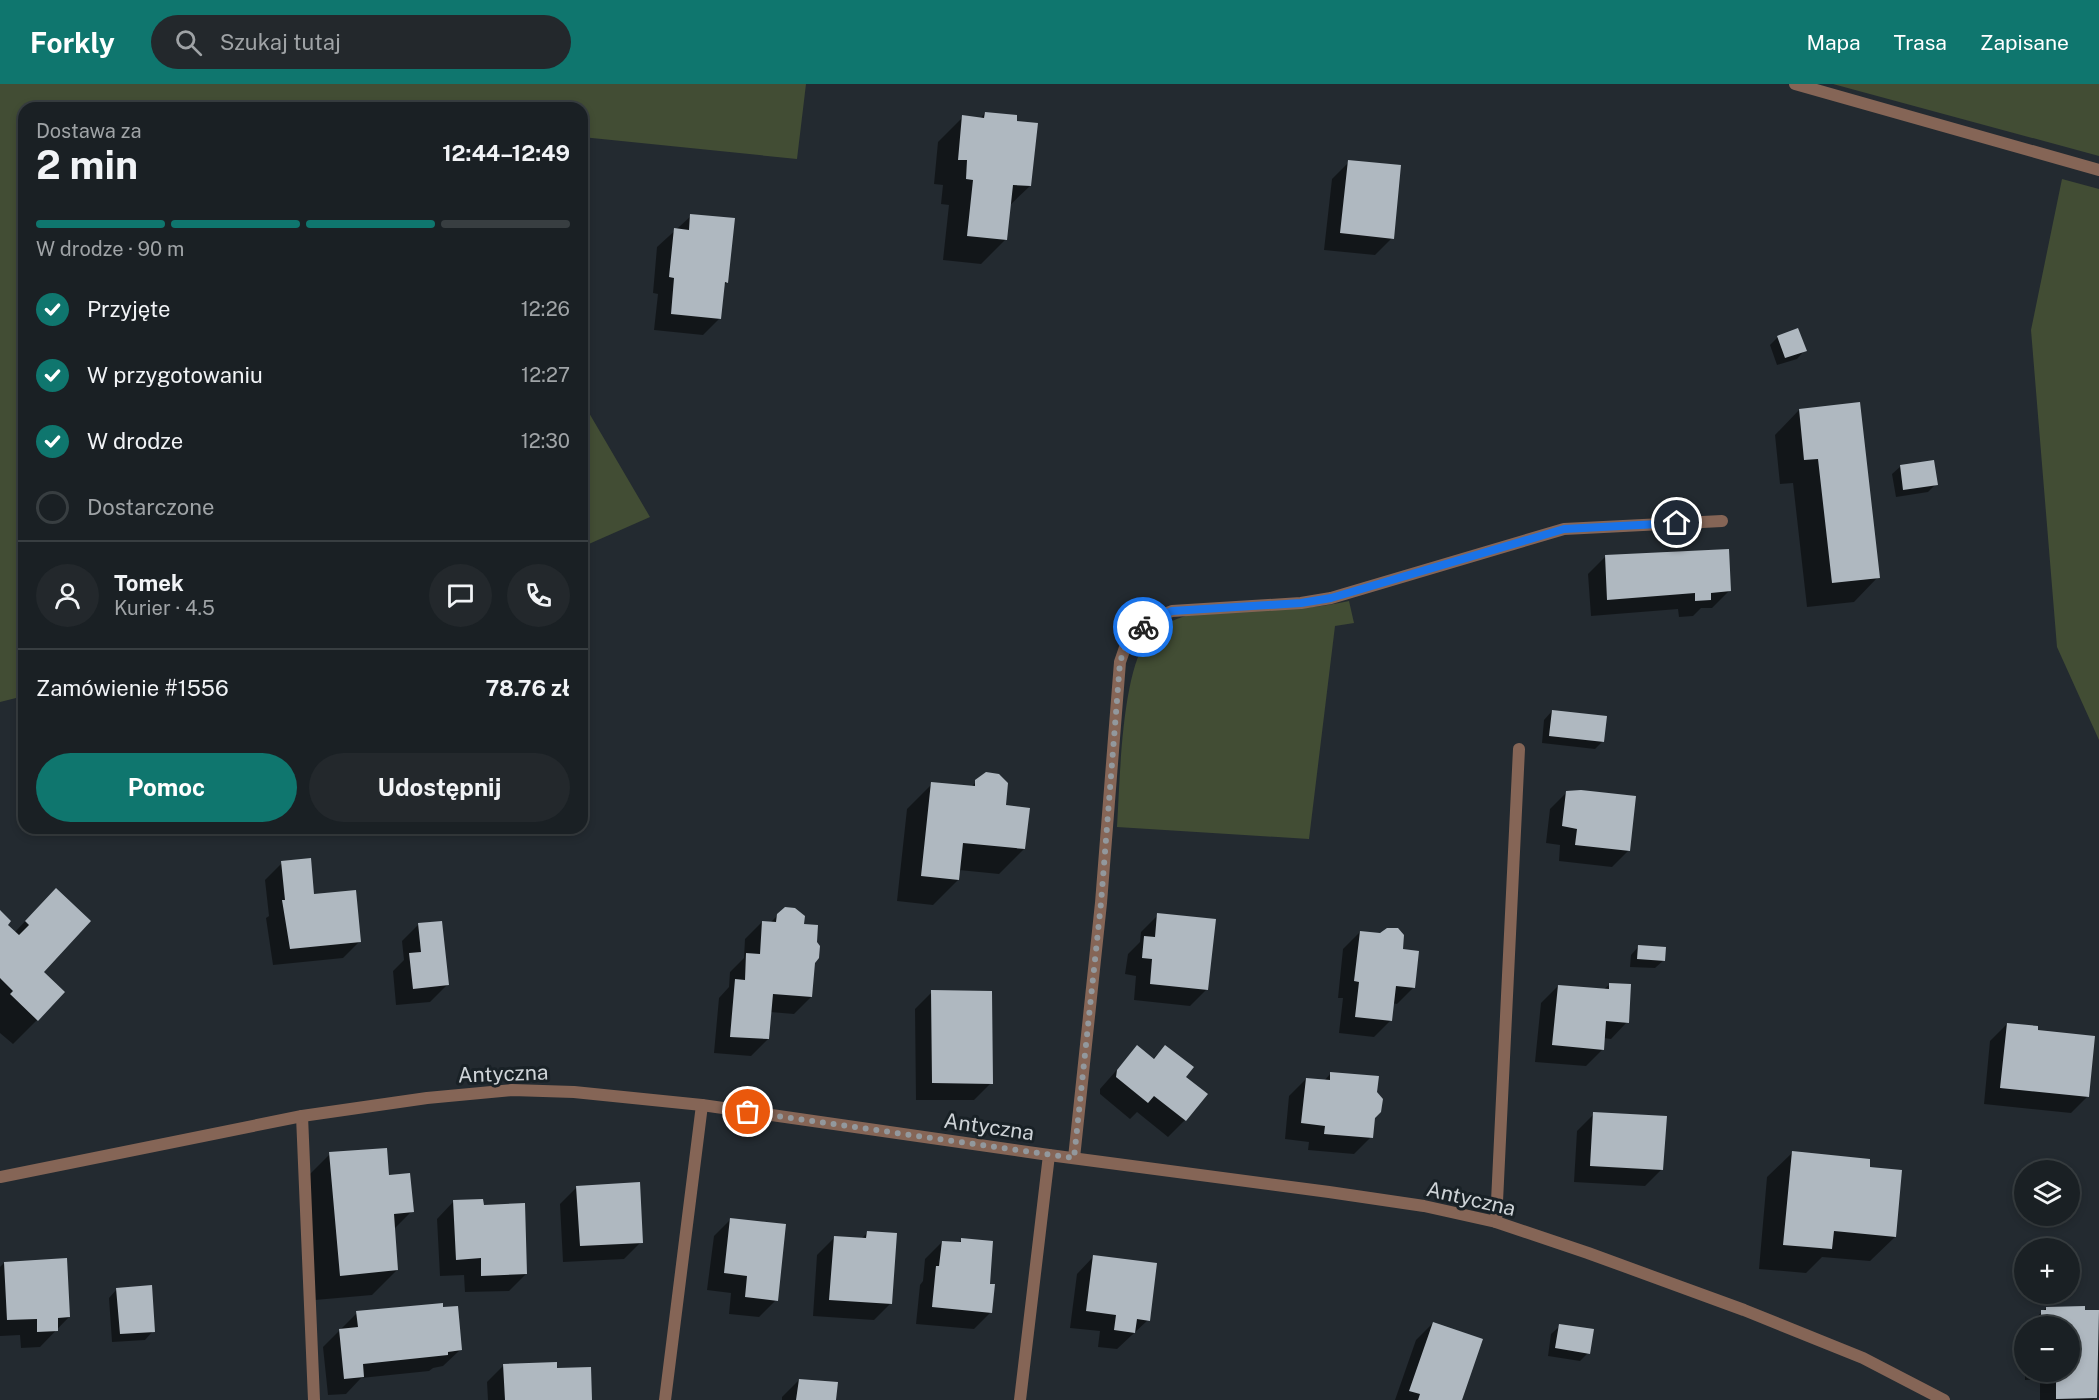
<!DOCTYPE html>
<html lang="pl">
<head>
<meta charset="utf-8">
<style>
	body { margin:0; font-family:"Public Sans",sans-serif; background:#23282c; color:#f1f3f6; height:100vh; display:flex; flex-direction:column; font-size:22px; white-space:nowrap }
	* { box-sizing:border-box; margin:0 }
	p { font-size:20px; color:#9fa3a6 }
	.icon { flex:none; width:33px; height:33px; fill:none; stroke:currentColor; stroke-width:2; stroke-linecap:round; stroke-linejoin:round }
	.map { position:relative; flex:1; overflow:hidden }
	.panel { position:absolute; left:18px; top:18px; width:570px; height:732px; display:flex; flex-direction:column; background:#1a2024; border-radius:18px; box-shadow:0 3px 9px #0003,0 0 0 2px #383e41 }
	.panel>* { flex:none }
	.controls { position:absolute; left:2014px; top:1076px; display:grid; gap:12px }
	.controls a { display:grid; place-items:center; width:66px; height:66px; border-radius:50%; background:#1a2024; box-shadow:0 3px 9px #0003,0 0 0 2px #383e41; font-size:30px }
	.pin { position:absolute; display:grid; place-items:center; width:51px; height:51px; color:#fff; margin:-26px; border:3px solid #fff; border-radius:50%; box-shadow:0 2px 6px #0007 }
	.courier { position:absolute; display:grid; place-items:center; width:60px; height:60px; margin:-30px; border:4px solid #1a73e8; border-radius:50%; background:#fff; color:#222; box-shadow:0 2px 8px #0007 }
	.headline em { font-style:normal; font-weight:700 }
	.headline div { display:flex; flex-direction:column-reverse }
	.headline { display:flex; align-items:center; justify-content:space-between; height:102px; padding:0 18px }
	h1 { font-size:39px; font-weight:700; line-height:45px }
	.bar { display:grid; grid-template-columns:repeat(4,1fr); gap:9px 6px; align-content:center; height:72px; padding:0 18px }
	.bar i { height:8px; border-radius:4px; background:#383e41 }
	.bar .current { background:#0f766e }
	.bar p { grid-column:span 4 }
	.line { display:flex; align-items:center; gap:15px; padding:0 18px; border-top:2px solid #383e41 }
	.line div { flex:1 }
	.round { display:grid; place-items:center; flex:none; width:63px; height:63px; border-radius:32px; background:#23282c }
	ol { padding:0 18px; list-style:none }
	li { display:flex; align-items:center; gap:18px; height:66px }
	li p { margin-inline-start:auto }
	li .icon { padding:6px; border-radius:50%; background:#0f766e; color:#fff; stroke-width:4 }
	li:last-child { color:#9fa3a6 }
	li i { width:33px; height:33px; border:3px solid #383e41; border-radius:50% }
	.action { display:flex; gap:12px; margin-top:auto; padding:12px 18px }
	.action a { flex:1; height:69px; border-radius:36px; background:#0f766e; color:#fff; font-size:24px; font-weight:700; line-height:69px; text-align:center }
	.action a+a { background:#23282c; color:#f1f3f6 }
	header { display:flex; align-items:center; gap:36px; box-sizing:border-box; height:84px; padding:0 30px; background:#0f766e; color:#fff }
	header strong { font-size:28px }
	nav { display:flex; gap:33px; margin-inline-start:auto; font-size:21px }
	.search { width:420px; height:54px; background:#23282c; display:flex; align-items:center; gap:15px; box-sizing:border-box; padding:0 21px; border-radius:33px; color:#9fa3a6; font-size:22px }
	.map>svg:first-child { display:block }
</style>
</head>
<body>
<header>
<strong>Forkly</strong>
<div class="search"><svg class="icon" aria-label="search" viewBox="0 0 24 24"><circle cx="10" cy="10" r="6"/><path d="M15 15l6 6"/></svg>Szukaj tutaj</div>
<nav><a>Mapa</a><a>Trasa</a><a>Zapisane</a></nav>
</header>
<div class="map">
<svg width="2099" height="1316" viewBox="0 0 2099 1316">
	<rect width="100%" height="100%" fill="#232a30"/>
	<path fill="#424d34" d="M0 0H806L797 75 582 53V24H24V612L0 618Z
		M1833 0H2099V72Z
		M2062 95 2099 105V656L2057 563 2031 246Z
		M582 317 650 433 582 463Z
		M1349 517 1354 539 1335 542 1309 755 1117 743C1120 699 1121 583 1150 552 1160 541 1180 532 1195 530 1246 524 1298 529 1349 517Z"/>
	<path fill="#0007" d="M985 29 1030 102 1009 122 1006 155 981 180 943 176 949 121 941 120 943 101 934 100 938 58 963 33 980 35Z
		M1349 78 1392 154 1375 171 1324 166 1332 95Z
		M691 132 727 198 723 202 720 234 703 251 654 246 658 210 653 209 657 163Z
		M1778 253 1805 266 1797 275 1777 281 1770 261Z
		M1799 326 1878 493 1854 518 1807 523 1793 399 1780 400 1775 351Z
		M1901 382 1936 400 1928 408 1896 413 1892 390Z
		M1605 473 1729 507 1712 524H1701L1693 532 1679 533 1678 525 1591 532 1588 490Z
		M1552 627 1603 657 1595 665 1542 659 1544 636Z
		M976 698 1004 722 1024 765 999 790 959 786 958 796 933 821 897 817 907 725 932 700 970 704Z
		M1567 708 1629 766 1612 783 1559 777 1560 761 1546 759 1550 725Z
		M282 779 360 857 343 874 273 881 266 834 269 832 265 796Z
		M0 828 6 841 14 849 31 831 42 888 37 936 13 960 0 949Z
		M778 831 802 842 813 878 811 913 794 930 770 928 768 955 751 972 714 969 719 914 729 903 730 888 744 874 745 855 762 838 770 839Z
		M1158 831 1207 905 1190 922 1134 916 1136 892 1125 890 1128 870 1140 858 1141 848Z
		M419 840 447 901 430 918 396 921 393 887 404 876 402 857Z
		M1360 848 1381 850 1401 866 1414 903 1397 920 1393 919 1391 936 1374 953 1339 949 1343 914H1338L1343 865Z
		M1639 862 1664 876 1655 884 1630 883 1631 871Z
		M1610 900 1627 938 1611 955 1604 954 1603 965 1586 982 1535 978 1541 919 1558 902 1603 906Z
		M932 908 991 999 974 1016H916L915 925Z
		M2007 940 2037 948 2088 1012 2071 1029 1984 1020 1990 957Z
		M1137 963 1153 975 1165 963 1184 993 1185 1036 1168 1053 1137 1028 1130 1035 1100 1010V1005Z
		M1331 989 1373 1034 1371 1053 1354 1070 1308 1066 1309 1058 1285 1055 1289 1012 1306 995 1324 997Z
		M1594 1030 1662 1085 1645 1102 1574 1098 1577 1047Z
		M1792 1069 1868 1085 1895 1153 1870 1177 1822 1173 1806 1189 1759 1185 1767 1093Z
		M330 1070 388 1093 412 1127 393 1146 397 1186 372 1211 315 1216 305 1095Z
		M577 1103 641 1158 624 1175 563 1178 560 1120Z
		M453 1118 482 1122 526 1190 509 1207 465 1208 464 1191 440 1192 437 1135Z
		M730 1136 776 1216 759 1233 729 1230 731 1209 707 1206 714 1152Z
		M867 1149 891 1219 874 1236 813 1232 817 1171 834 1154 861 1155Z
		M962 1156 988 1201 991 1228 974 1245 916 1240 920 1201 923 1197 925 1175 942 1158 958 1159Z
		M1093 1173 1148 1236 1117 1265 1098 1263 1100 1247 1070 1244 1077 1190Z
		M4 1179 69 1233 40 1263 21 1264 20 1251 0 1252V1183Z
		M117 1205 153 1247 145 1256 112 1258 109 1214Z
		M2046 1224 2099 1228V1296H2095V1314L2093 1316H2040V1295L2025 1296V1244V1287H2070V1242H2027Z
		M357 1229 460 1266 443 1282 433 1284 429 1287 361 1294 346 1310 328 1311 323 1263Z
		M1433 1239 1460 1316H1395L1416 1256Z
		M1560 1242 1588 1269 1580 1277 1548 1272 1551 1250Z
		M504 1281 556 1286 591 1316H488L487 1298Z
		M799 1296 834 1316H782V1313Z"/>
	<path fill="#afb8c0" d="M985 28 1017 31V37L1038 39 1031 102 1013 101 1007 156 967 152 973 96 966 95 967 76H958L962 31 984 34Z
		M1348 76 1401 81 1394 155 1340 149Z
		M690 130 735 134 728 199 725 198 721 235 671 230 674 194 669 193 674 144 689 146Z
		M1798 244 1807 267 1785 274 1777 252Z
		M1860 318 1880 494 1832 499 1818 375 1804 376 1799 325Z
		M1934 376 1938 401 1903 406 1900 381Z
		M1729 465 1731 507 1711 509V516L1695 517V509L1607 516 1605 471Z
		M1552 626 1607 632 1604 658 1549 652Z
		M986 688 999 690 1008 699 1006 721 1030 724 1025 765 963 759 959 796 921 792 931 698 975 702V696Z
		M1581 706 1636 712 1630 767 1575 761 1577 745 1562 742 1566 707Z
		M311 774 314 810 356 806 361 858 290 865 282 816H285L281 777Z
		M56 804 91 837 44 888 65 908 38 937 10 910 13 907 0 894V826L11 837 8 841 19 851 29 841 25 837Z
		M785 823 795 824 805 832 804 840 818 841 817 858 820 862 819 874 815 879 812 913 773 910 769 955 730 953 735 895 745 896 746 869 760 870 762 837 776 838 777 830Z
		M1157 829 1216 835 1208 906 1150 900 1152 875 1142 874 1144 852 1155 853Z
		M442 837 449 901 413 905 409 869 421 868 418 839Z
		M1387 844H1398L1404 851 1403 865 1419 867 1415 904 1396 902 1392 937 1355 933 1359 898 1354 897 1360 847 1380 849Z
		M1638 861 1666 863 1665 877 1637 875Z
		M1609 899 1631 900 1629 939 1606 937 1604 966 1552 961 1558 901 1609 905Z
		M931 906 992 907 993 1000 932 999Z
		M2007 939 2038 942V946L2095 952 2089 1013 2000 1004Z
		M1137 961 1154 975 1165 961 1194 983 1186 993 1208 1010 1186 1037 1154 1012 1148 1019 1116 993 1117 986Z
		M1330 988 1379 992 1377 1008 1383 1015 1381 1028 1375 1034 1373 1054 1324 1050 1325 1042 1301 1039 1306 994 1330 996Z
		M1593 1028 1667 1032 1663 1086 1590 1082Z
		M387 1064 389 1091 410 1089 414 1128 394 1130 398 1186 340 1192 329 1068Z
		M1792 1067 1870 1075V1083L1902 1086 1896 1153 1834 1147 1832 1165 1783 1161Z
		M640 1098 643 1159 580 1162 576 1102Z
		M483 1115 484 1121 525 1119 527 1190 481 1192V1174L456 1176 453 1116Z
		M730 1134 786 1140 778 1217 745 1213 747 1192 724 1189Z
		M867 1147 897 1149 892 1220 829 1216 834 1152 866 1154Z
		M961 1154 993 1157 990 1200H995L992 1229 932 1223 936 1182H939L942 1157 961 1158Z
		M1093 1171 1157 1179 1150 1237 1137 1235 1135 1249 1114 1246 1116 1231 1086 1227Z
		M67 1174 70 1233 58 1234V1247L37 1248V1235L7 1236 4 1178Z
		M152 1201 155 1248 120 1250 116 1204Z
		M443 1219V1223L458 1222 462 1266 448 1268V1271L363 1280 364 1293 344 1295 339 1245 358 1243 356 1227Z
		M2085 1222V1226H2099L2097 1314 2056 1315V1287H2070V1242H2041V1226H2046V1223Z
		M1433 1238 1483 1255 1462 1316H1418L1420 1310 1409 1307Z
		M1559 1240 1594 1245 1590 1270 1555 1264Z
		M557 1278V1284L591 1283 592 1316H505L503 1280Z
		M799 1295 838 1298 836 1316H796Z"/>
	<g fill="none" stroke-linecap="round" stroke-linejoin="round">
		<path stroke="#856556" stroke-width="12" d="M1795 0 2099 86
			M302 1032 314 1316
			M1074 1074 1101 819 1120 578 1128 555 1152 535 1172 527 1301 519 1331 514 1564 445 1722 437
			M1496 1138 1519 665
			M665 1316 702 1021
			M1020 1316 1049 1071"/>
		<path stroke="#856556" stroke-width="12" d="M0 1093 302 1032 427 1014 512 1006 574 1008 702 1021 1049 1071 1329 1108 1424 1122 1496 1138 1588 1169 1744 1226 1863 1274 1944 1316"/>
	</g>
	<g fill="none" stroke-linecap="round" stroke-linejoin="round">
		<path stroke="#92989d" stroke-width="6" stroke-dasharray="0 10.8" d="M748 1028 1074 1074 1101 819 1120 578 1128 555 1143 543"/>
		<path stroke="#1a73e8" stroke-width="8" d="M1143 543 1152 535 1172 527 1301 519 1331 514 1564 445 1677 439"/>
	</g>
	<g text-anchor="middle" stroke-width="6" stroke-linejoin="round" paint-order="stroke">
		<g font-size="21" fill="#ced3d7" stroke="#192126">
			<text transform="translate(503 990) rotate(-2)" y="7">Antyczna</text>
			<text transform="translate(989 1043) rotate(8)" y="7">Antyczna</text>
			<text transform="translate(1471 1115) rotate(13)" y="7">Antyczna</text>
		</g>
	</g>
</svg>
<div class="controls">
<a><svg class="icon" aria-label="layers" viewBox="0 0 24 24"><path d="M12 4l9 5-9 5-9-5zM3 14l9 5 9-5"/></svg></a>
<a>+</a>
<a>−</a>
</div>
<div class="pin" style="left:748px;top:1028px;background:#ea580c"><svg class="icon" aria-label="bag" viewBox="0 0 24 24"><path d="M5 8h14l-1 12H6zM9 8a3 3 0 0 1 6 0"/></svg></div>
<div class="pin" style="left:1677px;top:439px;background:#1f2937"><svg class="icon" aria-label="home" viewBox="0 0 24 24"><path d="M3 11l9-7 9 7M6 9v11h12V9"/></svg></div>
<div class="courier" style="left:1143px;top:543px"><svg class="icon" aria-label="bike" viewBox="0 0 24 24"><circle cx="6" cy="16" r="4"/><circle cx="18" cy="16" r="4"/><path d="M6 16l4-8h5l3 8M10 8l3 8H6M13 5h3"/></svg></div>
<section class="panel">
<div class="headline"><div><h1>2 min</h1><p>Dostawa za</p></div><em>12:44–12:49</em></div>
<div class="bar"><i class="current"></i><i class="current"></i><i class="current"></i><i></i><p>W drodze · 90 m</p></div>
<ol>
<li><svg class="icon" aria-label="check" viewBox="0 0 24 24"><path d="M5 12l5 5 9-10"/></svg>Przyjęte<p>12:26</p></li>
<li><svg class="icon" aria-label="check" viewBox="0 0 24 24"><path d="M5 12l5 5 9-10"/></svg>W przygotowaniu<p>12:27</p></li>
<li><svg class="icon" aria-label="check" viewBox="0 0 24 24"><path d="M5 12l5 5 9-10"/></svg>W drodze<p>12:30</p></li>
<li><i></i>Dostarczone</li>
</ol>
<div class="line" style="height:108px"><a class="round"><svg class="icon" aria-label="person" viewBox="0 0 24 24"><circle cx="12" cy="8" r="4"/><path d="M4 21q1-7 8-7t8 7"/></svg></a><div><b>Tomek</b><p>Kurier · 4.5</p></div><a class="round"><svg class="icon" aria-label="chat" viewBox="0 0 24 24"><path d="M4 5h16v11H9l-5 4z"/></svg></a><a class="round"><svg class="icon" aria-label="phone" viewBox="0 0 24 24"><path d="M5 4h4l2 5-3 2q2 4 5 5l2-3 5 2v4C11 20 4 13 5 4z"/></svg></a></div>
<div class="line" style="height:78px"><div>Zamówienie #1556</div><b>78.76 zł</b></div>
<div class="action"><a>Pomoc</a><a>Udostępnij</a></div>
</section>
</div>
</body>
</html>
